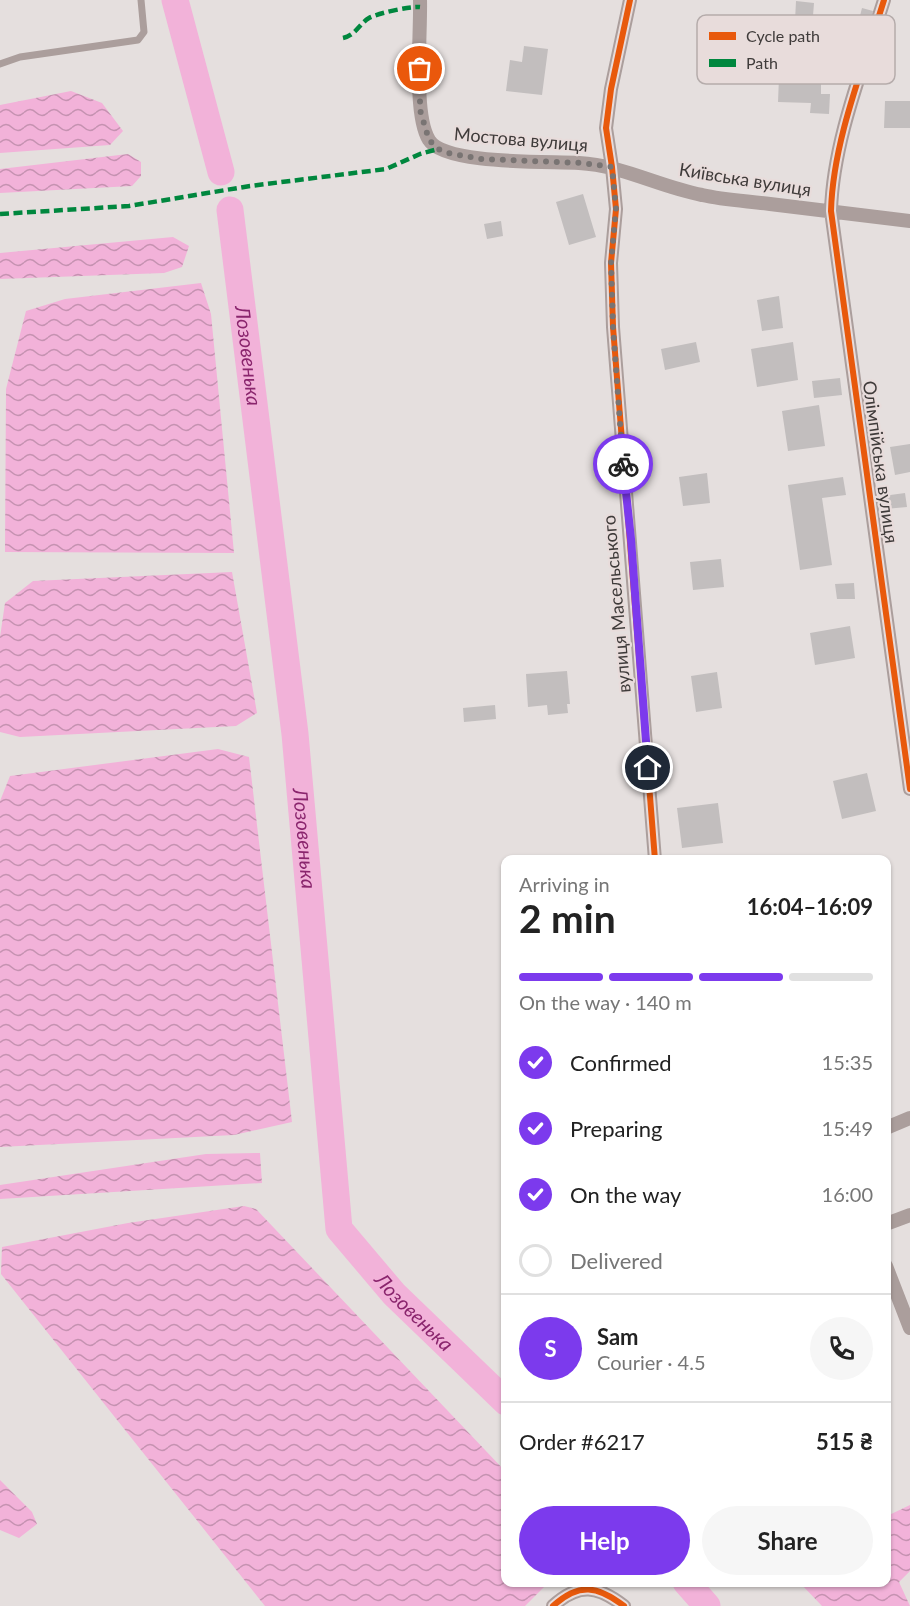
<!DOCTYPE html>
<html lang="en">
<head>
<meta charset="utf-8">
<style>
	body { margin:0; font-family:Lato,sans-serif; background:#f6f6f6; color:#222; height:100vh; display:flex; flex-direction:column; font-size:22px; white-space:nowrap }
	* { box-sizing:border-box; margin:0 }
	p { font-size:20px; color:#767676 }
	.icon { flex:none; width:33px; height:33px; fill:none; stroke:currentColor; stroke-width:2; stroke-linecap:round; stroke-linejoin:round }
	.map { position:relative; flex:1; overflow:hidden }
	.panel { position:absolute; left:501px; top:855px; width:390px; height:732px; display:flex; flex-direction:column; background:#fff; border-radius:12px; box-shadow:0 2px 4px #0004 }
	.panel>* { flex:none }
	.pin { position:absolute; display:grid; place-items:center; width:51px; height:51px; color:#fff; margin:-26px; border:3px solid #fff; border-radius:50%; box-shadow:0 2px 6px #0007 }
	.courier { position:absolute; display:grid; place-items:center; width:60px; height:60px; margin:-30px; border:4px solid #7c3aed; border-radius:50%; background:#fff; color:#222; box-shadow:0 2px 8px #0007 }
	.summary em { font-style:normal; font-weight:700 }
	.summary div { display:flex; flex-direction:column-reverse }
	.summary { display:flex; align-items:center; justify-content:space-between; height:102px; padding:0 18px }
	h1 { font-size:39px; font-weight:700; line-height:45px }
	.bar { display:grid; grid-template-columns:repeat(4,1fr); gap:9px 6px; align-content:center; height:72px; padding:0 18px }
	.bar i { height:8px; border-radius:4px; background:#e0e0e0 }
	.bar .selected { background:#7c3aed }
	.bar p { grid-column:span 4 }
	.line { display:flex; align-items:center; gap:15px; padding:0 18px; border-top:2px solid #e0e0e0 }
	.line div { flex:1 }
	.round { display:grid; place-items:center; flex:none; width:63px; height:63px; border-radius:32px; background:#f6f6f6 }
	ol { padding:0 18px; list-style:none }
	li { display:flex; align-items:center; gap:18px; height:66px }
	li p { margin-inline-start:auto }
	li .icon { padding:6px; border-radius:50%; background:#7c3aed; color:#fff; stroke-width:4 }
	li:last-child { color:#767676 }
	li i { width:33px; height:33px; border:3px solid #e0e0e0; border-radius:50% }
	.button { display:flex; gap:12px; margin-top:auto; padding:12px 18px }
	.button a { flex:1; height:69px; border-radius:36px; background:#7c3aed; color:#fff; font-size:24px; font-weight:700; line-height:69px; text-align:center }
	.button a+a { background:#f6f6f6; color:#222 }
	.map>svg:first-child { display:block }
</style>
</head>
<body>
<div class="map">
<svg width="910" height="1606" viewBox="0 0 910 1606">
	<defs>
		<pattern id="water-waves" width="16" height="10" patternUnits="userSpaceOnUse" patternTransform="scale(1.5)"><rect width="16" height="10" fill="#f2b2d9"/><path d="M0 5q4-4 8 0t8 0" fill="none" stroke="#c592b1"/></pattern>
	</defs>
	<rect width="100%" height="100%" fill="#e5dfde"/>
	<path fill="url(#water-waves)" d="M71 91 102 103 123 131 110 145 0 153V105Z
		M128 154 141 162V176L132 186 0 193V169Z
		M173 237 189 246 182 267 164 273 0 279V253Z
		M201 283 211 314 234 553 5 552 6 389 26 311 65 299Z
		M232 572 257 713 236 726 20 737 0 732V637L5 603 33 581Z
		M218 749 249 757 292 1122 234 1135 0 1147V801L10 776Z
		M260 1153 262 1183 0 1199V1185L206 1154Z
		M244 1206 256 1209 505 1471 506 1582 548 1583 525 1606H265L1 1274 2 1247 128 1223Z
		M0 1480 32 1512 37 1524 19 1538 0 1530Z
		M910 1505V1571L899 1582 910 1606H822L800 1583 886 1582 887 1516Z"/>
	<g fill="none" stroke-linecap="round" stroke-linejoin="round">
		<g stroke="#f2b2d9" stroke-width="27">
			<path d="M175 0 221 172"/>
			<path id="s1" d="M230 210 295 734 339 1229 394 1294 506 1402"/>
			<path d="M686 1582 707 1606"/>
		</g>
	</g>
	<path fill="#c2bebe" d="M796 1 814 3 809 68 770 65 773 19 795 21Z
		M862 8 873 11 868 30 857 28Z
		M524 46 548 49 542 95 506 91 510 60 522 62Z
		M779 77 821 78V94H830L829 114 810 113 811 103 778 102Z
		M885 101H910V128H884Z
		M583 194 596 237 569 245 556 202Z
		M501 221 503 236 487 239 484 224Z
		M779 296 783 328 762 331 757 300Z
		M696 342 700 362 665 370 661 349Z
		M793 342 798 380 757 387 751 349Z
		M840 378 842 395 814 398 812 381Z
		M819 405 825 446 788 451 782 411Z
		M910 444V472L895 475 890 447Z
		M707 473 710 503 683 506 679 477Z
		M843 477 846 495 822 498 832 565 800 570 788 485Z
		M905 493 907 507 885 509 883 496Z
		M721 559 724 587 693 590 690 562Z
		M854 583 855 599H837L835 584Z
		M850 626 855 658 815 665 810 633Z
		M567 671 570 704H567L568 713 548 715 547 705 528 707 526 674Z
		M717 672 722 708 696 712 691 676Z
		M495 705 496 719 464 722 463 708Z
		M867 773 876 811 842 819 833 781Z
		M718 803 723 843 682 848 677 808Z"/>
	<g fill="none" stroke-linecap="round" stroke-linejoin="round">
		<path stroke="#ab9e9c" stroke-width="7" d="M0 64 20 57 138 40 144 32 141 0"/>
		<path stroke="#ab9e9c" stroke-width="14" d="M420 0C421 33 413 115 429 140 444 165 549 161 579 163 621 165 660 187 702 195 724 200 747 201 770 204 816 210 863 215 910 221
			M630 0 611 89 606 128 612 167 616 209 611 263 613 327 655 860
			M884 0C863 68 833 141 831 211L910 789
			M886 1128 910 1118
			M886 1224 910 1215
			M886 1266 910 1328
			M553 1606C579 1582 598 1586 624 1606"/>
		<path stroke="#00873e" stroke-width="4.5" stroke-dasharray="9 4.5" stroke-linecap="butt" d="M343 38C356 35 359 24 369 18 378 13 411 6 420 7
			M0 214 129 206 250 186 386 169 420 154 438 149"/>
		<defs>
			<path id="cycleway" d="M630 0 611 89 606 128 612 167 616 209 611 263 613 327 655 860
				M884 0C863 68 833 141 831 211L910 789
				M553 1606C579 1582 598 1586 624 1606"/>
		</defs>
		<use href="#cycleway" stroke="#e8dcdb" stroke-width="10"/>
		<use href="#cycleway" stroke="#e8590c" stroke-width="6"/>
	</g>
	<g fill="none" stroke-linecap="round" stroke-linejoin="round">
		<path stroke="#797473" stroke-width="6" stroke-dasharray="0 10.8" d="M420 69V110L429 140 438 149 448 153 481 159 582 163 612 167 616 209 611 263 613 327 623 464"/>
		<path stroke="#7c3aed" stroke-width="8" d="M623 464 631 539 648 768"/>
	</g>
	<g text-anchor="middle" stroke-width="4.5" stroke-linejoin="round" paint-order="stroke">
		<g font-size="18" fill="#3f3b3a" stroke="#e8dcdb">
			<text transform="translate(521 140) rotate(5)" y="6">Мостова вулиця</text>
			<text transform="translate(745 180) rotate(9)" y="6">Київська вулиця</text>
			<text transform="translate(880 462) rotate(82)" y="6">Олімпійська вулиця</text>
			<text transform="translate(617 604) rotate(-95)" y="6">вулиця Масельського</text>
		</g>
		<g font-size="20" font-style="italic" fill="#8a256d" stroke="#e8dcdb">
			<text dy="7" stroke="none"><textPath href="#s1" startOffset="147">Лозовенька</textPath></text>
			<text dy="7" stroke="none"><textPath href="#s1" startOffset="633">Лозовенька</textPath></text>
			<text dy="7" stroke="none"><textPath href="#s1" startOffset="1137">Лозовенька</textPath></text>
		</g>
	</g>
	<rect x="697" y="15" width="198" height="69" rx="9" fill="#e8dcdb" stroke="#b5acab" stroke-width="1.5"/>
	<rect x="709" y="32" width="27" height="8" fill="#e8590c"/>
	<rect x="709" y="59" width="27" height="8" fill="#00873e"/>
	<g font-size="16" fill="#3f3b3a">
		<text x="746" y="42">Cycle path</text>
		<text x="746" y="69">Path</text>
	</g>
</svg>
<div class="pin" style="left:420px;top:69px;background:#ea580c"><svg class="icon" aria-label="bag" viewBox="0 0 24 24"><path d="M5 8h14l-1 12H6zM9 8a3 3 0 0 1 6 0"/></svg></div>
<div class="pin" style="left:648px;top:768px;background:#1f2937"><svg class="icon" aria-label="home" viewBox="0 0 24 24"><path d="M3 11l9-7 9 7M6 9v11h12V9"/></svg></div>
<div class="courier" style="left:623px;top:464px"><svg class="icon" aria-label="bike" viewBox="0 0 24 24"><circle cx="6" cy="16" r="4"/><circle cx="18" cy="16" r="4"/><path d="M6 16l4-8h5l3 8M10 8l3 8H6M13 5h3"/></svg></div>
<section class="panel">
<div class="summary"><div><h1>2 min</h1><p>Arriving in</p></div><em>16:04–16:09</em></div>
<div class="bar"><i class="selected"></i><i class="selected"></i><i class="selected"></i><i></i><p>On the way · 140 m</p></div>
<ol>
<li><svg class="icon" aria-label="check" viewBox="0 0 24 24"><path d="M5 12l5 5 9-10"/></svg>Confirmed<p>15:35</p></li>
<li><svg class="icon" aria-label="check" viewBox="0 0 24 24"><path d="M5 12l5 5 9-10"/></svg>Preparing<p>15:49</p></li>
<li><svg class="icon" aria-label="check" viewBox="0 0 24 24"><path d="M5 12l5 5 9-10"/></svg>On the way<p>16:00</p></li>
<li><i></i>Delivered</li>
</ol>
<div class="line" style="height:108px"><b class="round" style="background:#7c3aed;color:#fff">S</b><div><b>Sam</b><p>Courier · 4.5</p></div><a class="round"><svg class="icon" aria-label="phone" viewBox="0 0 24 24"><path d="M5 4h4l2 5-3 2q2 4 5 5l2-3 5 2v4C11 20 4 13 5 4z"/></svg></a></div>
<div class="line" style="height:78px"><div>Order #6217</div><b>515 ₴</b></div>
<div class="button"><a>Help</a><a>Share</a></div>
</section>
</div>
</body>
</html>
